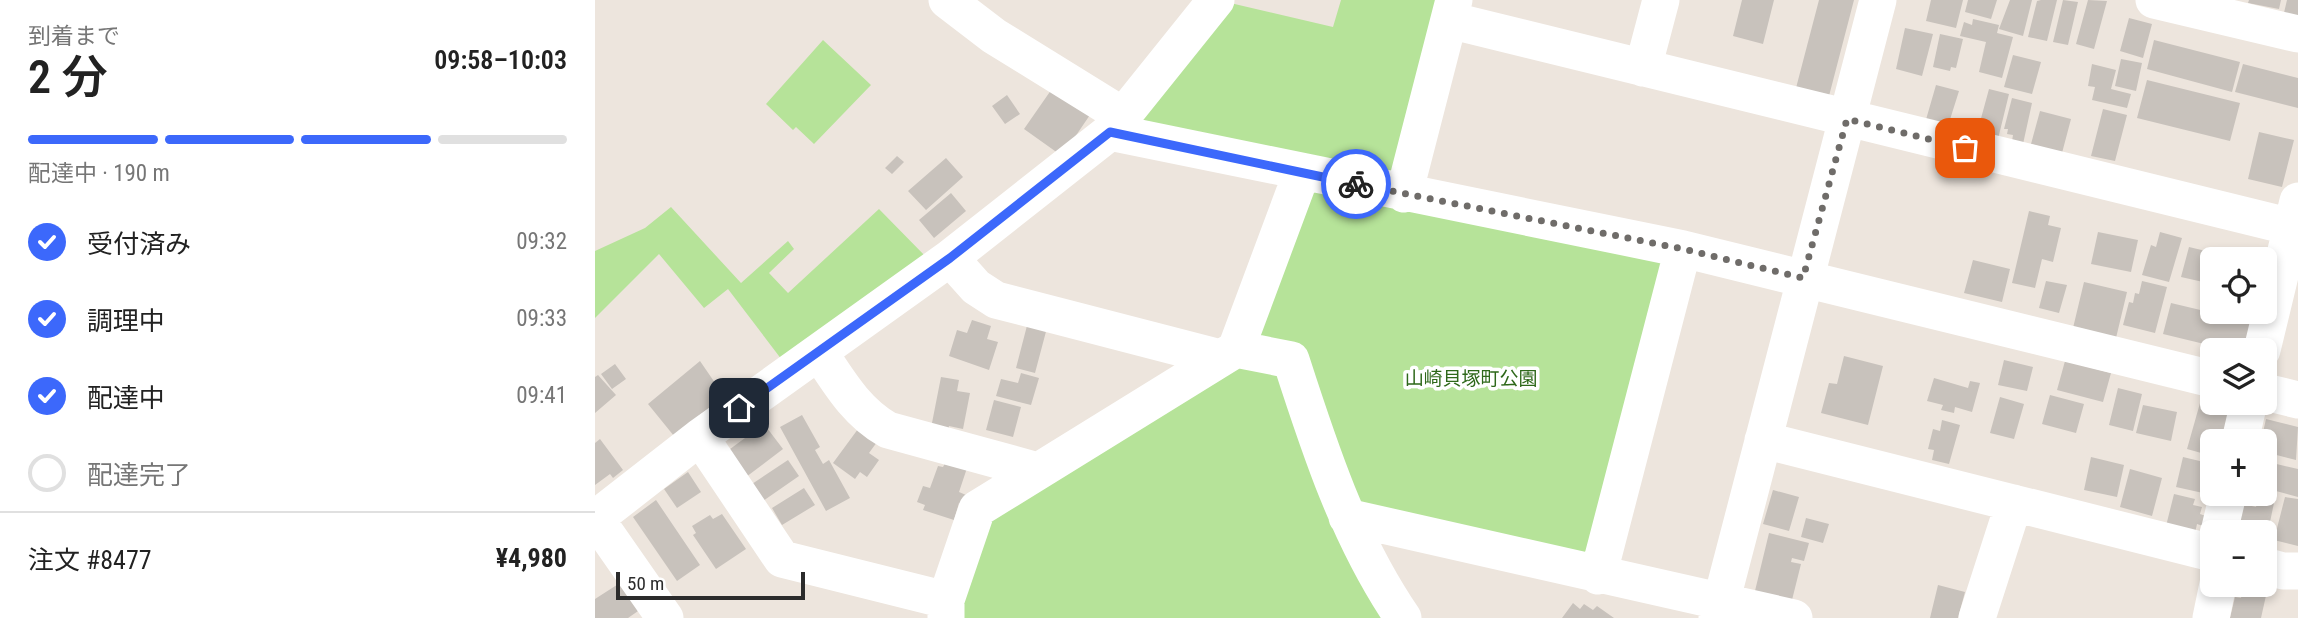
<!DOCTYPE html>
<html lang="ja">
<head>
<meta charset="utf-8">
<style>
	body { margin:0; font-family:"Roboto Condensed","Noto Sans JP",sans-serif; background:#f6f6f6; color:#222; height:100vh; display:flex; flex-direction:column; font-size:26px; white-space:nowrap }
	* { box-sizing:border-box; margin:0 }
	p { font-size:23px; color:#767676 }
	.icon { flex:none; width:38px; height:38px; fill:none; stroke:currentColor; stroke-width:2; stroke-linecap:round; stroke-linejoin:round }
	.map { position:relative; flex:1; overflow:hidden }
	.panel { display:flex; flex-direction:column; background:#fff; width:595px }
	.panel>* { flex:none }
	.controls { position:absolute; left:1605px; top:247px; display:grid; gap:14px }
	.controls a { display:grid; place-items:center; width:77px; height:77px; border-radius:10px; background:#fff; box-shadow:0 4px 10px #0003; font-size:35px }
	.scale { position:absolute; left:21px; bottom:18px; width:189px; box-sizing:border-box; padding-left:7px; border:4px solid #2b2b2b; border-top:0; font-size:19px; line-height:24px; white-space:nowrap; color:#2b2b2b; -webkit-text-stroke:5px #fff; paint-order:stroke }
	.pin { position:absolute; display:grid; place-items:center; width:60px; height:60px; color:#fff; margin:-30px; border-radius:14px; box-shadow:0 4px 10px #0006 }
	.courier { position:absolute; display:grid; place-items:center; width:70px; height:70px; margin:-35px; border:5px solid #3c68fb; border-radius:50%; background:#fff; color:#222; box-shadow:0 2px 9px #0007 }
	.overview em { font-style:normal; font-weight:600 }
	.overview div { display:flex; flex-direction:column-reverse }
	.overview { display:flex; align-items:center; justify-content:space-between; height:119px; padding:0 28px }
	h1 { font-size:46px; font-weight:600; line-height:52px }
	.bar { display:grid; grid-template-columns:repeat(4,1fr); gap:10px 7px; align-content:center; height:84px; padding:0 28px }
	.bar i { height:9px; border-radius:5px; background:#e0e0e0 }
	.bar .on { background:#3c68fb }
	.bar p { grid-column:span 4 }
	.line { display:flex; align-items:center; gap:18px; padding:0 28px; border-top:2px solid #e0e0e0 }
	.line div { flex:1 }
	ol { padding:0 28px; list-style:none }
	li { display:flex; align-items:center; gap:21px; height:77px }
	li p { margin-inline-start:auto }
	li .icon { padding:7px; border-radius:50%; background:#3c68fb; color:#fff; stroke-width:4 }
	li:last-child { color:#767676 }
	li i { width:38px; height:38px; border:4px solid #e0e0e0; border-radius:50% }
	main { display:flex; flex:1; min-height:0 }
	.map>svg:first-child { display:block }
</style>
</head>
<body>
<main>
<section class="panel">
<div class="overview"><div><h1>2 分</h1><p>到着まで</p></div><em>09:58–10:03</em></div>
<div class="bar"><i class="on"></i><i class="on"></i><i class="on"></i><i></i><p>配達中 · 190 m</p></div>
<ol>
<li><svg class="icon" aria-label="check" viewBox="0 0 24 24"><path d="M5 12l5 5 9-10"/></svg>受付済み<p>09:32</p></li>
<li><svg class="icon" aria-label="check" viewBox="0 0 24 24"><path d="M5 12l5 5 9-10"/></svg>調理中<p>09:33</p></li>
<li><svg class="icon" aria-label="check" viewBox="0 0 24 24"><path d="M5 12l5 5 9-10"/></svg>配達中<p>09:41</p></li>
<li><i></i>配達完了</li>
</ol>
<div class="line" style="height:91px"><div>注文 #8477</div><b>¥4,980</b></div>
</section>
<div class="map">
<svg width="1703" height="618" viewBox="0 0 1703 618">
	<rect width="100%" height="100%" fill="#ede5dd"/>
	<path fill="#b6e399" d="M746 0H847L802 171 791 178 546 127 542 117 631 2 738 27Z
		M228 40 276 85 219 144 201 127 198 130 171 104Z
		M724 187 1071 257 999 559 774 515 659 334 713 191Z
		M76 207 146 283 193 241 199 249 174 273 193 293 284 209 335 261 190 364 133 289 109 308 64 254 0 318V251L50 228Z
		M643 361 684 366 798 618H363L393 517Z"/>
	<path fill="#c8c2bc" d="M1147 0H1179L1168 44 1138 36Z
		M1224 0H1259L1234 96 1201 88Z
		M1336 0H1368L1361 28 1331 21Z
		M1373 0H1402L1396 19 1370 12Z
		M1415 0H1437L1428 36 1404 29Z
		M1446 0H1462L1452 41 1433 37 1442 1Z
		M1468 0 1483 2 1473 45 1458 42Z
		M1493 0 1512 1 1499 49 1481 44Z
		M1654 0H1686L1684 9 1653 3Z
		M1692 0H1703V21L1688 17Z
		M1534 18 1557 24 1548 58 1525 51Z
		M1378 19 1404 25 1402 33 1418 37 1407 78 1384 72 1391 42 1365 36 1369 22 1377 25Z
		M1310 28 1338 34 1327 76 1301 69Z
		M1345 34 1368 39 1361 68 1356 67 1355 71 1338 67Z
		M1559 40 1645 62 1637 92 1552 69Z
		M1418 55 1446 62 1437 94 1409 87Z
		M1526 59 1547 63 1541 91 1520 86Z
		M1497 64 1521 70 1516 89 1536 94 1532 108 1497 100 1500 87 1493 86Z
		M1648 64 1703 78V108L1640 92Z
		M1552 80 1645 103 1635 141 1542 118Z
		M461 83 499 109 467 156 429 129Z
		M1341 85 1364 91 1352 129 1330 123Z
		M1394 89 1414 94 1403 139 1386 135 1389 123 1385 122Z
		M412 95 425 114 410 124 397 106Z
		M1417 98 1437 103 1428 144 1417 141 1418 135 1412 134 1413 129H1409Z
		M1508 109 1532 115 1520 161 1496 156Z
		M1445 111 1476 119 1467 153 1436 144Z
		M1664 132 1699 140 1687 187 1653 179Z
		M302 156 309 162 297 174 290 168Z
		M351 158 368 177 331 210 313 191Z
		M356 193 371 211 339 238 324 220Z
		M1434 211 1455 216 1453 225 1466 228 1458 262 1447 259 1440 288 1417 283Z
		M1503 232 1543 240 1536 272 1496 264Z
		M1565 232 1587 238 1574 282 1547 275 1556 245 1561 247Z
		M1594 247 1640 258V259H1617V284L1586 277Z
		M1378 260 1415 269 1407 302 1369 293Z
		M1451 281 1472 285 1464 313 1444 308Z
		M1547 281 1572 287 1560 333 1528 325 1534 302 1538 303 1540 293 1544 294Z
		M1489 282 1532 292 1521 338 1478 328Z
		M1576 303 1660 323 1653 350H1634L1568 334Z
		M434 318 453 324 440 373 421 368Z
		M377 320 396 326 392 339 403 342 394 370 354 356 362 330 372 333Z
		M1249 356 1288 366 1273 425 1226 413 1234 383 1242 384Z
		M1409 360 1438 367 1432 391 1403 385Z
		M105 361 129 396 79 436 53 404Z
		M1470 361 1516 373 1508 402 1462 390Z
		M20 364 31 379 17 389 6 374Z
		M426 373 444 378 436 405 401 396 406 379 423 383Z
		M3 375 21 395 0 413V377Z
		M346 377 364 380 362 391 375 393 368 429 354 426 353 431 336 428Z
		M1339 378 1373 388 1375 381 1385 383 1377 412 1360 407 1359 413 1346 410 1348 405 1332 401Z
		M1523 388 1547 394 1538 431 1514 425Z
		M1455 395 1489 404 1481 433 1447 424Z
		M1607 396 1617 399V402L1636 404 1626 441H1617V456L1592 449Z
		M1405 397 1429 404 1419 439 1395 433Z
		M399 400 426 407 418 437 391 430Z
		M1548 405 1582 412 1576 441 1541 433Z
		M207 415 225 447 220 450 228 464 234 460 255 498 231 511 185 427Z
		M1671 419 1703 427 1701 460 1670 452V441H1666Z
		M1347 420 1365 425 1354 464 1337 460 1339 450 1333 449 1338 429 1345 431Z
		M169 424 188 449 151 477 131 452Z
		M263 429 282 442 274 453 284 460 272 477 265 472 260 479 238 463Z
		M5 439 28 470 18 478 15 474 0 485V443Z
		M1496 457 1529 465 1522 497 1489 490Z
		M1588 457 1617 464V495L1581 487Z
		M193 460 204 476 168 501 157 484Z
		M351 461 372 468 364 492 371 495 368 505 364 503 359 520 328 510 330 505 322 502 328 486 335 488 343 466 348 467Z
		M1673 462 1703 469V497L1670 488Z
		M1535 469 1567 478 1557 516 1525 507Z
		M93 472 106 492 82 508 69 489Z
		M209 488 220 505 187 525 177 508Z
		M1178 490 1204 497 1194 531 1168 524Z
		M1579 494 1600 499 1598 505 1607 507 1605 514 1611 516 1608 526 1602 524 1600 533 1571 526Z
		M1690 497 1703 499V546L1679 540Z
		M61 500 105 565 82 581 38 517Z
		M1663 500 1679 503 1671 541 1670 532H1641L1648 504 1661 507Z
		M127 514 151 549 121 569 98 535 101 533 97 526 115 515 118 519Z
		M1211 518 1234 524 1228 543 1206 537Z
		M1174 533 1214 543 1209 561 1197 558 1196 562 1206 564 1196 604 1159 595Z
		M28 581 46 609 33 618H0V599Z
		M1674 582 1666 618H1635L1640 597 1646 598 1649 584Z
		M1343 585 1370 592 1363 618H1335Z
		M978 603 985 609 989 604 998 610 1002 606 1019 618H967Z"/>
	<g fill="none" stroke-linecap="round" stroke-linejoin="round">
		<path stroke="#fff" stroke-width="37" d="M352 0 399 36 530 117
			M1559 0 1703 34
			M854 20 1697 227
			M1048 68 1066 0
			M515 132 1088 249 1617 379
			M809 194 859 0
			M355 258 381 287 401 300 625 358
			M641 349 707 172
			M1667 350 1703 201
			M224 352C244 382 261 412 293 430L443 471
			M1670 392 1703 400
			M105 437 187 559 351 600
			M1168 440 1617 553
			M1645 441 1654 402
			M752 517 1199 618
			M0 519 105 437 355 258 515 132 621 0
			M1 519 70 618
			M1624 532 1633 494
			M1670 566 1688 571H1703
			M1003 576 1088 249
			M351 618V600L382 509 641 349 696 360C725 450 754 539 808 618
			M1122 618 1283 0
			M1382 618 1419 503
			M1616 618 1623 584"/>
	</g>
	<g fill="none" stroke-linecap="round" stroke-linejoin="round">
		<path stroke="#6f6c69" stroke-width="7" stroke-dasharray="0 12.6" d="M761 184 1088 249 1208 278 1252 119 1370 148"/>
		<path stroke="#3c68fb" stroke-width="9" d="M144 408 355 258 515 132 761 184"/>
	</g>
	<g text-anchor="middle" stroke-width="7" stroke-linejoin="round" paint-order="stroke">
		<g font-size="19" fill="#2e681a" stroke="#fff">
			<text x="876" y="385">山崎貝塚町公園</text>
		</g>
	</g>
</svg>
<div class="controls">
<a><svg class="icon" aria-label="locate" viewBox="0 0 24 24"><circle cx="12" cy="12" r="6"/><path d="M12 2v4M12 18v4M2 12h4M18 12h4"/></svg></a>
<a><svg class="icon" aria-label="layers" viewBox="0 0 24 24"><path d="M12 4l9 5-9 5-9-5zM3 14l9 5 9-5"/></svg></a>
<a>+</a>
<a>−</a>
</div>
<div class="scale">50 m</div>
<div class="pin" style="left:1370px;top:148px;background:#ea580c"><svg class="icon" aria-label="bag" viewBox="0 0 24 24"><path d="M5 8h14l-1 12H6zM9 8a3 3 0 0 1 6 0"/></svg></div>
<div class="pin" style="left:144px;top:408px;background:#1f2937"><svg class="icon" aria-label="home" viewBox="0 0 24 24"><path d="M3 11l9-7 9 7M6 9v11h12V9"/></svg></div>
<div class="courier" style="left:761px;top:184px"><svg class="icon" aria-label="bike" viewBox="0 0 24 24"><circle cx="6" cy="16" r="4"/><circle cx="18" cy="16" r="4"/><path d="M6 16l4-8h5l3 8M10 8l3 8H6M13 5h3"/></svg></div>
</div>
</main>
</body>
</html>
